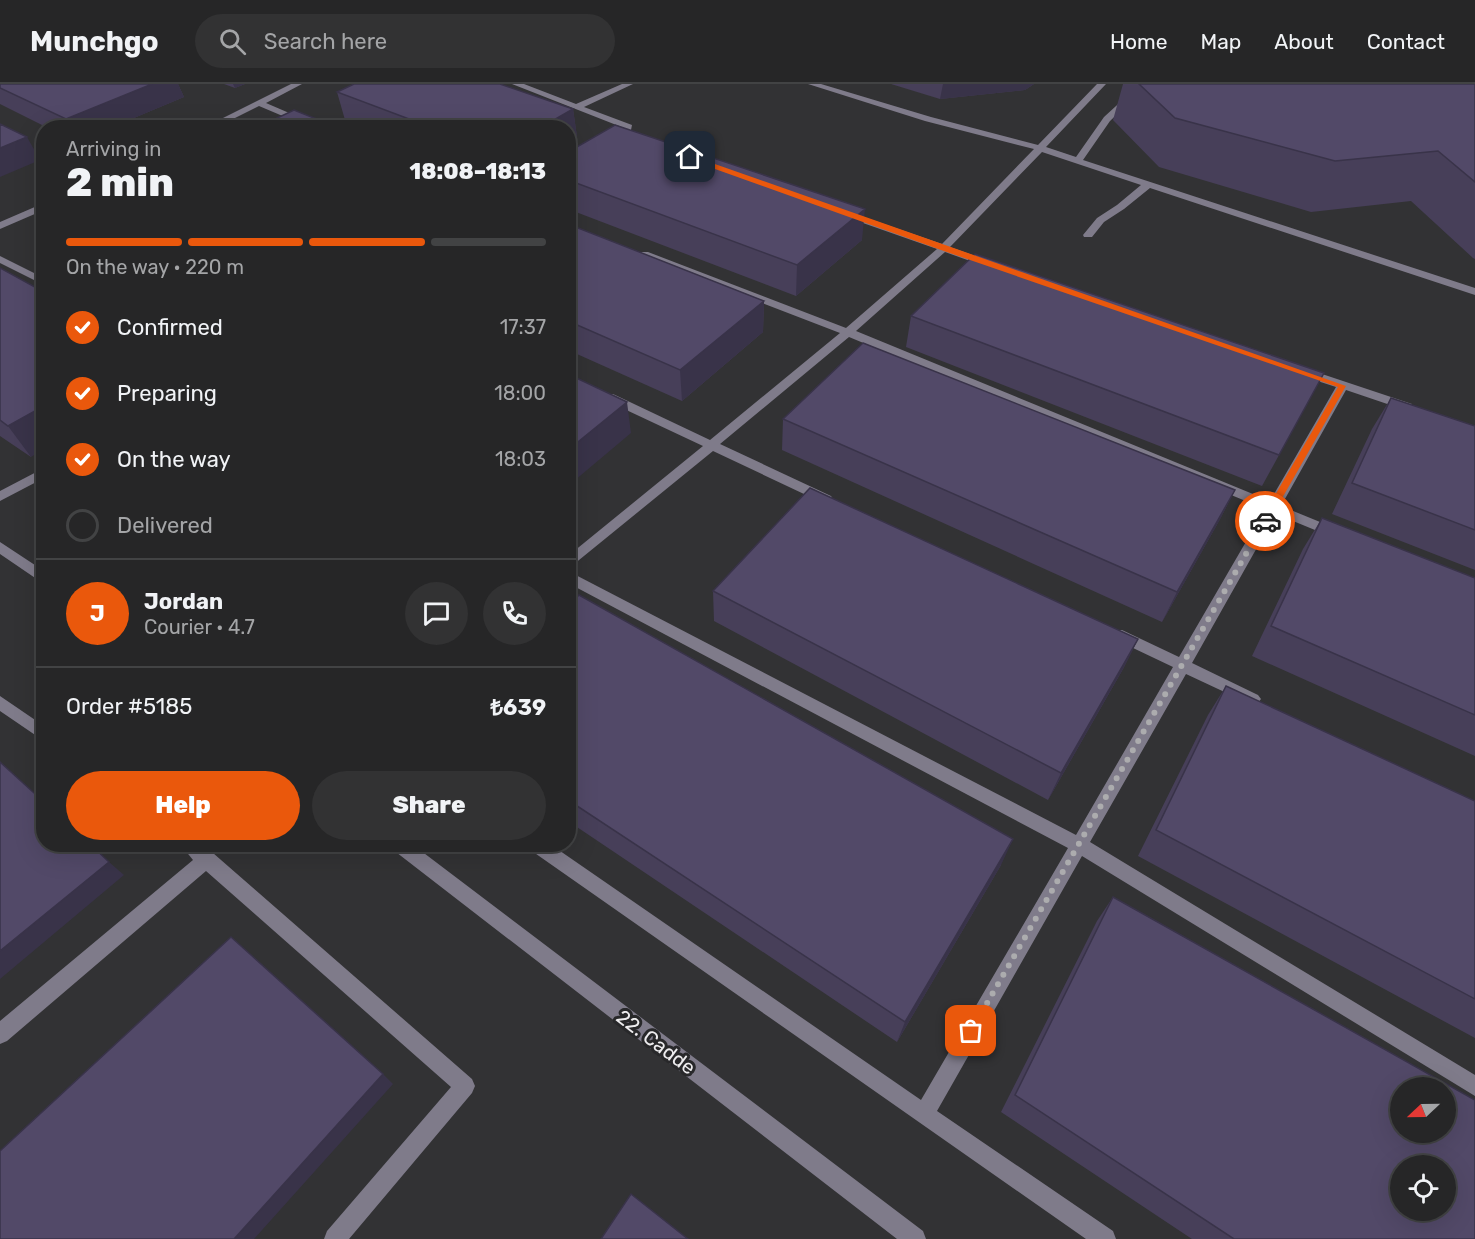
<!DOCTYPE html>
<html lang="en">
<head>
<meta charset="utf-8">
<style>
	body { margin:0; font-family:Rubik,sans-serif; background:#323233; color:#f1f3f6; height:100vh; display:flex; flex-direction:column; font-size:22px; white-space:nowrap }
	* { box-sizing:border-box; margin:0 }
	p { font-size:20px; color:#a4a5a7 }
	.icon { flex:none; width:33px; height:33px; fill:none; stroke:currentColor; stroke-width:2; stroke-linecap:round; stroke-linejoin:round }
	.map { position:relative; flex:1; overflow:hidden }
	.panel { position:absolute; left:36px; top:36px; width:540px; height:732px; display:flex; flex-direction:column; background:#262627; border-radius:24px; box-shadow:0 6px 24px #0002,0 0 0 2px #424344 }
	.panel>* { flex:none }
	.needle { width:39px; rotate:248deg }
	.buttons { position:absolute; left:1390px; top:993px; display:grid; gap:12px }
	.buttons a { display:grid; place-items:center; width:66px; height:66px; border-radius:50%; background:#262627; box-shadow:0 6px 24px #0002,0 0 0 2px #424344; font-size:30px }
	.pin { position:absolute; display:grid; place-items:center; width:51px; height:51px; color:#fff; margin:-26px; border-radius:12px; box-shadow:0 3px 9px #0006 }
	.courier { position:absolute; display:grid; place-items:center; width:60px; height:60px; margin:-30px; border:4px solid #ea580c; border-radius:50%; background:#fff; color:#222; box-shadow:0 2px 8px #0007 }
	.overview em { font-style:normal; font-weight:800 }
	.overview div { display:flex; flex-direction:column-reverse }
	.overview { display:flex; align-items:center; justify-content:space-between; height:102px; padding:0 30px }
	h1 { font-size:39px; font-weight:800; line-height:45px }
	.bar { display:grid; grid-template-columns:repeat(4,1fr); gap:9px 6px; align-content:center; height:72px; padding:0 30px }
	.bar i { height:8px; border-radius:4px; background:#424344 }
	.bar .active { background:#ea580c }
	.bar p { grid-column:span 4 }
	.line { display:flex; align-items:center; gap:15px; padding:0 30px; border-top:2px solid #424344 }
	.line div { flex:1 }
	.round { display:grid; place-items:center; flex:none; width:63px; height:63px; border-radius:32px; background:#323233 }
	ol { padding:0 30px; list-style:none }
	li { display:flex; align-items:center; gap:18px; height:66px }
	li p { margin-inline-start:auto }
	li .icon { padding:6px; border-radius:50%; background:#ea580c; color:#fff; stroke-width:4 }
	li:last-child { color:#a4a5a7 }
	li i { width:33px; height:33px; border:3px solid #424344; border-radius:50% }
	.cta { display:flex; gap:12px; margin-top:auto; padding:12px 30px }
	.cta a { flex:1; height:69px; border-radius:36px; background:#ea580c; color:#fff; font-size:24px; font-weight:800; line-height:69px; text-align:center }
	.cta a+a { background:#323233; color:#f1f3f6 }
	header { display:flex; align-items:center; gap:36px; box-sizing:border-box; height:84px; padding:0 30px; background:#262627; border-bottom:2px solid #424344 }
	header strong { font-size:28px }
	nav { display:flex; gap:33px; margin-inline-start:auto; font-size:21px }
	.search { width:420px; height:54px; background:#323233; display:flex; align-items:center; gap:15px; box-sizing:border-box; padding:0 21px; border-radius:33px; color:#a4a5a7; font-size:22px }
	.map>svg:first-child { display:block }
</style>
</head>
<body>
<header>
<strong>Munchgo</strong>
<div class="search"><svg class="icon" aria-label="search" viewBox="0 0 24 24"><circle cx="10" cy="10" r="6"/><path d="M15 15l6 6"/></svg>Search here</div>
<nav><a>Home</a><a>Map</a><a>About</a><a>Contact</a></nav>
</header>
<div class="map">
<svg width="1475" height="1155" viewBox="0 0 1475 1155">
	<rect width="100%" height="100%" fill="#323234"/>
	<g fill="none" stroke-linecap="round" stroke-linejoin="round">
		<path fill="#7f7b8a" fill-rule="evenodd" d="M291 0H302L266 19 324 44H311L259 22 215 44H203Z
			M512 0H524L576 20 622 0H633L584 23 632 41 630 51 618 59H612V55L622 50 624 44Z
			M808 0H821L931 33 1038 61 1097 0H1106L1046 63 1076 73 1104 33 1140 0H1149L1110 37 1083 76 1475 204V211L1150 104 1124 125 1104 138 1092 153H1084L1083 151 1097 134 1117 121 1141 101 1042 68 950 163 995 179V183H987L945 168 856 247 1270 417 1336 303 1299 291V285H1307L1412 320V326L1408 327 1346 306 1281 422 1342 447 1344 450 1337 455 1332 453 1276 430 1192 579 1258 611 1261 615 1258 619 1253 621 1248 619 1186 590 1090 758 1475 991V1012L1082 772 937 1027 1113 1147 1116 1155H1086L529 765 527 760H550L921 1016 1068 764 568 499V487L1076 751 1173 583 1112 554 1110 550 1112 546H1122L1179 573 1265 425 849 253 720 360 831 412 833 415 831 418H821L713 367 568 485V472L703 362 605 316V310H613L710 356 840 249 640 172V168H648L846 244 937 165 843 132V128H849L942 160 1034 65 925 37Z
			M44 119V126L0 145V138Z
			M0 172 44 194V201L0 179Z
			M44 384V394L0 417V407Z
			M0 458 44 487V500L0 470Z
			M0 612 44 642V657L0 627Z
			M180 760H201L213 769 472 995 475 1002 472 1009 349 1155H324L327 1147 451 1003 206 787 7 957 0 960V937L193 776Z
			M390 760H412L923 1147 926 1155H897L392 765Z"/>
	</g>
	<path fill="#473f59" d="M0 0H178L184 13 110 44H48L0 20Z
		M224 0H245L235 4Z
		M354 0H500L573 25 577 53 568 58V44H364L345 36 337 8Z
		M891 0H1034L1025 6 940 15Z
		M1123 0H1475V175L1473 174 1411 117 1311 128 1159 83 1113 36Z
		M568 68 862 156 796 212 568 125Z
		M568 140 764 217 763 248 682 317 568 266Z
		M0 184 31 373 0 352Z
		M911 232 1324 289 1262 402 906 263Z
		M1391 314 1475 342V486L1332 430 1372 345Z
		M783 335 1235 406 1219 437 1162 538 782 366Z
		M1322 434 1475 494V672L1252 572 1303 465Z
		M713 507 1138 555 1123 585 1048 716 714 537Z
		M568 522 1001 781 897 958 568 737Z
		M1226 602 1475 717V954L1138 772 1208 631Z
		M1113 813 1475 1155H1192L1001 1028 1097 837Z"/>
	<path fill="#393349" d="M152 0H178L184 13 110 44H70L66 35Z
		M233 0H245L235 4Z
		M943 0H1034L1025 6 940 15Z
		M573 25 577 53 568 58V44H540Z
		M27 53 40 76 0 93V64Z
		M865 125 862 156 796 212 797 181Z
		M764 217 763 248 682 317 680 286Z
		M627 318 631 349 568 402V366Z
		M44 322V365L31 373 8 342Z
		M1235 406 1219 437 1162 538 1177 508Z
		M1138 555 1123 585 1048 716 1061 689Z
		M1013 755 1001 781 897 958 905 938Z
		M109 778 124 791 0 895V867Z
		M383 990 393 1000 254 1155H234Z"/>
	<path fill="#524968" stroke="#393349" stroke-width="1.5" fill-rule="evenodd" d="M0 0H152L66 35 0 4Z
		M354 0H500L573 25 540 44H433L337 8Z
		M1139 0H1475V98L1438 67 1335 77 1175 34Z
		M294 26 339 44H256Z
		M0 40 27 53 0 64Z
		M615 41 865 125 797 181 568 96V68Z
		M568 140 764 217 680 286 568 237Z
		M975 170 1324 289 1279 371 911 232Z
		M0 184 44 208V322L8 342 0 336Z
		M863 259 1235 406 1177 508 783 335Z
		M568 290 627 318 568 366Z
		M1391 314 1475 342V446L1352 399Z
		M810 404 1138 555 1061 689 713 507Z
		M1322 434 1475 494V631L1271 542Z
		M579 511 1013 755 905 938 568 716V522Z
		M1226 602 1475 717V915L1156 746Z
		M0 678 44 718V760H90L109 778 0 867Z
		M1113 813 1475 1016V1155H1234L1015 1011ZM1401 1004H1446V1048H1401ZM1401 1082H1446V1126H1401Z
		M231 853 383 990 234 1155H0V1067Z
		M631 1110 688 1155H601Z"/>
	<path fill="#ea580c" d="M687 72H692L1346 302 1268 439H1261L1260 437 1338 303 941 166 687 75Z"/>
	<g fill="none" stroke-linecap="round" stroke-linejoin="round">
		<path stroke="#acacae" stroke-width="6" stroke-dasharray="0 10.8" d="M971 947 1265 437"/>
	</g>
	<g text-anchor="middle" stroke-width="6" stroke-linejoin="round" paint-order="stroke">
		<g font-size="20" fill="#eeedef" stroke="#28282a">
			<text transform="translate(656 958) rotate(37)" y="7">22. Cadde</text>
		</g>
	</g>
</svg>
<div class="buttons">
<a><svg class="needle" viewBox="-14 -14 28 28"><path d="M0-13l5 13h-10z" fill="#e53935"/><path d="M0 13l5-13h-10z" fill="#a4a5a7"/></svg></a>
<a><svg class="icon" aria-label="locate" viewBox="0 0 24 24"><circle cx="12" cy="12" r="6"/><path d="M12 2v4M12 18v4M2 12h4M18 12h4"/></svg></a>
</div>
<div class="pin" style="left:971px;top:947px;background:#ea580c"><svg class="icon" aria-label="bag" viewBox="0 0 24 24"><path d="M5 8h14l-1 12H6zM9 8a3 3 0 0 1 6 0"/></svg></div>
<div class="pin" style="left:690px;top:73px;background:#1f2937"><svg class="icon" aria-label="home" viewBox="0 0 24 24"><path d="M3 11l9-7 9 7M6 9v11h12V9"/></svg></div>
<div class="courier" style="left:1265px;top:437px"><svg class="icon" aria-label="car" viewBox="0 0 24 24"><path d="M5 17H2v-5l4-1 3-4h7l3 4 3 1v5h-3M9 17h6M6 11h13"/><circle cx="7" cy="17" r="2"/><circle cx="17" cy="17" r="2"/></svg></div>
<section class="panel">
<div class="overview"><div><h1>2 min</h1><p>Arriving in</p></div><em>18:08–18:13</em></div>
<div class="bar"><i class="active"></i><i class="active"></i><i class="active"></i><i></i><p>On the way · 220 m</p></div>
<ol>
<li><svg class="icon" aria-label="check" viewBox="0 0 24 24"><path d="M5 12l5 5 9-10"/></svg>Confirmed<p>17:37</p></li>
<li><svg class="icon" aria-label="check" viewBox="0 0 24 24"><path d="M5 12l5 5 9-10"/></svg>Preparing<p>18:00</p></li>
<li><svg class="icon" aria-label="check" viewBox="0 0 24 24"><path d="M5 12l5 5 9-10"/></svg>On the way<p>18:03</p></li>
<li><i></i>Delivered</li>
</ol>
<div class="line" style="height:108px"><b class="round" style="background:#ea580c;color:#fff">J</b><div><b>Jordan</b><p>Courier · 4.7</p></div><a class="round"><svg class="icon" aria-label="chat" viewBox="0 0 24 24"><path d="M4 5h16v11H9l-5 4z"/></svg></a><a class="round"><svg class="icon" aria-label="phone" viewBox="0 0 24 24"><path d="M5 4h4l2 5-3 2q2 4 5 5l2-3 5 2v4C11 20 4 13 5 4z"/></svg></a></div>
<div class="line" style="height:78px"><div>Order #5185</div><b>₺639</b></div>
<div class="cta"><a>Help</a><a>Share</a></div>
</section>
</div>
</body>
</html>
